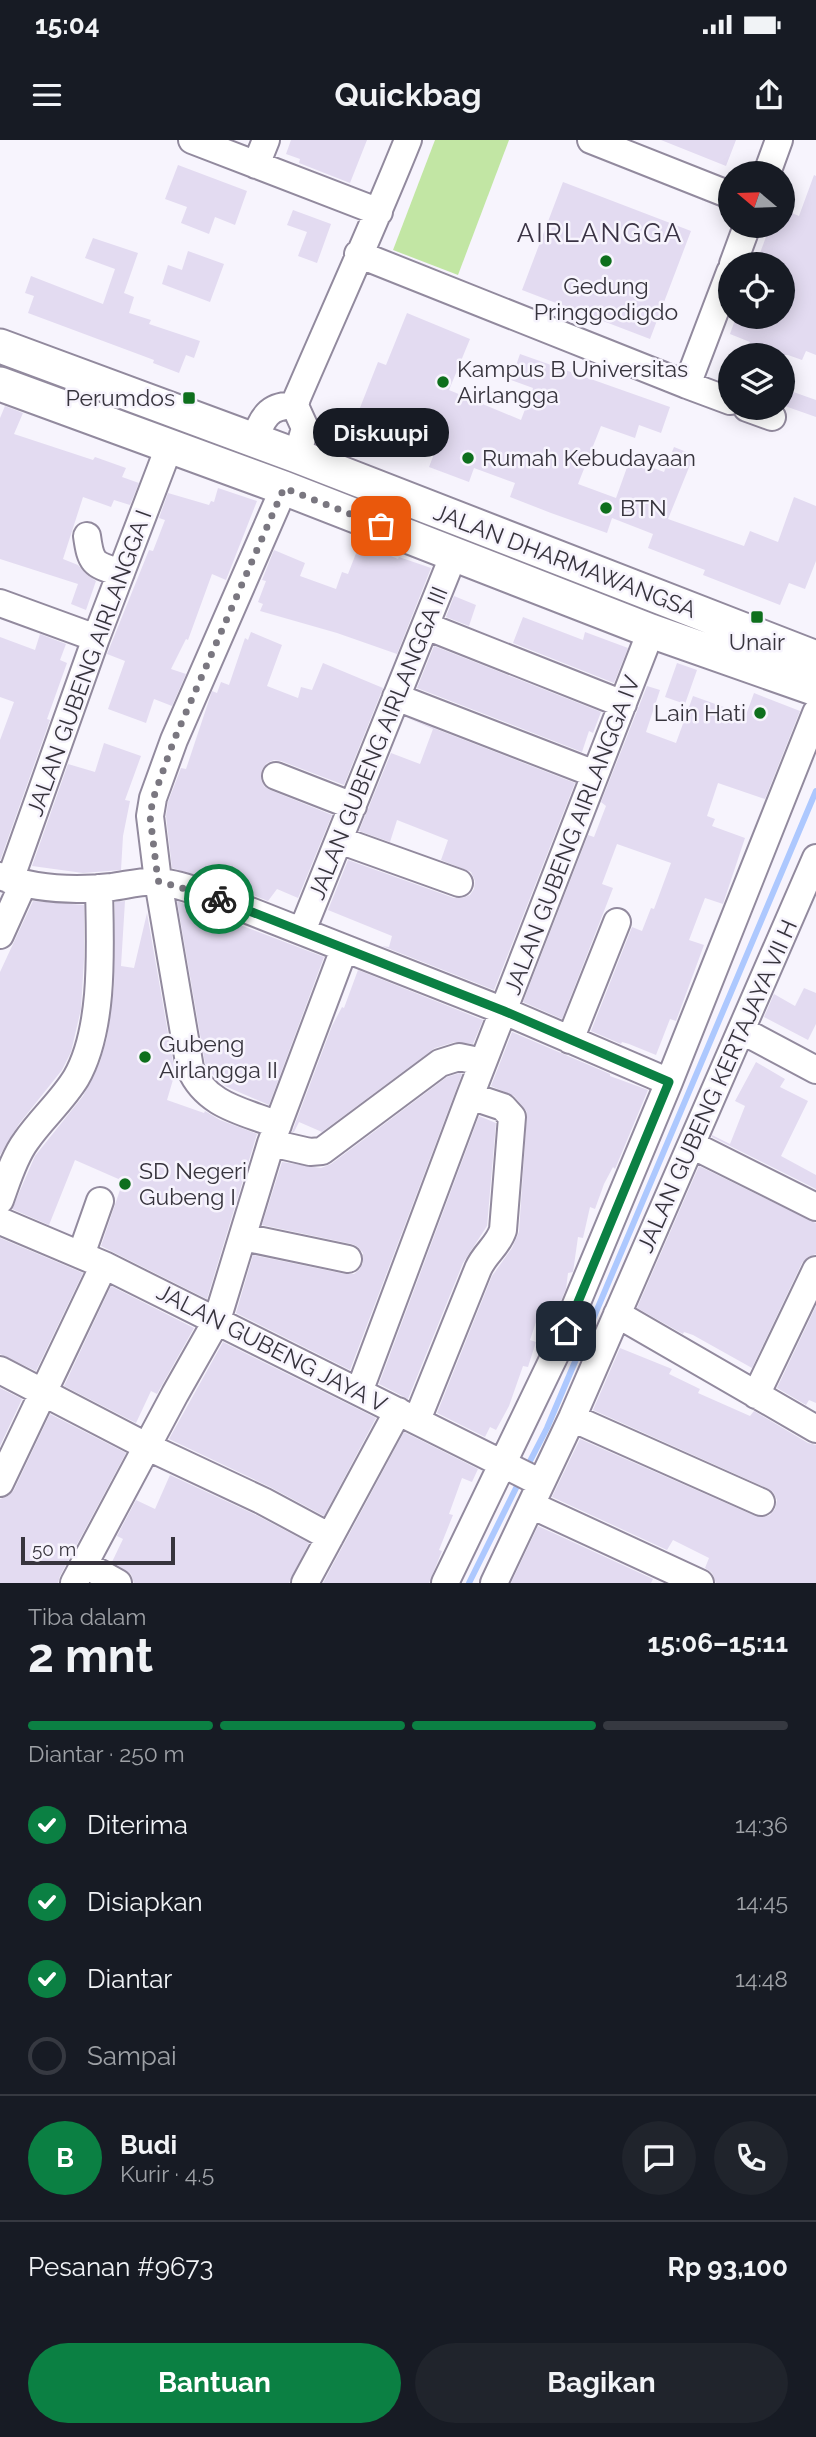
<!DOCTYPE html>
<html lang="id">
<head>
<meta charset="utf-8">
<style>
	body { margin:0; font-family:Raleway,sans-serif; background:#20242c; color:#f1f3f6; height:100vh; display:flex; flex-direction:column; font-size:26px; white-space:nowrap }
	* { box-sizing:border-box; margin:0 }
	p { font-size:23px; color:#9ea1a6 }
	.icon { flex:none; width:38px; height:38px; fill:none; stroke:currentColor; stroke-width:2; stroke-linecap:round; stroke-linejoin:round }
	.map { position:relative; height:1443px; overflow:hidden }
	.details { display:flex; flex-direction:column; background:#171b24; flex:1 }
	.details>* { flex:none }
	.needle { width:46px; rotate:289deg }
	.buttons { position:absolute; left:718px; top:21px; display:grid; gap:14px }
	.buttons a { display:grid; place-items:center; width:77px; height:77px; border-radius:50%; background:#171b24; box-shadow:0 4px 18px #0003; font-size:35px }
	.scale { position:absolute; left:21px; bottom:18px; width:154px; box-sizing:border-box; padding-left:7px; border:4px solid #37343d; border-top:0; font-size:19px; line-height:24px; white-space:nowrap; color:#37343d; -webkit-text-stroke:5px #f7f4fd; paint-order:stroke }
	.pin { position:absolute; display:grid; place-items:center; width:60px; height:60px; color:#fff; margin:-30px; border-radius:14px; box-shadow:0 4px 10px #0006 }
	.courier { position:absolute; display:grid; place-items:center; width:70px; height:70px; margin:-35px; border:5px solid #0b8043; border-radius:50%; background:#fff; color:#222; box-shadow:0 2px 9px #0007 }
	.bubble { position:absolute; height:49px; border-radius:24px; background:#171b24; box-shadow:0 4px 18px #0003; font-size:23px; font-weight:700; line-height:49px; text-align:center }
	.summary em { font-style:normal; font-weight:700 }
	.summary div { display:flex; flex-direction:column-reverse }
	.summary { display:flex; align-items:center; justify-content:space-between; height:119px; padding:0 28px }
	h1 { font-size:46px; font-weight:700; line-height:52px }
	.bar { display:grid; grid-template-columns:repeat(4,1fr); gap:10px 7px; align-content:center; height:84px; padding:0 28px }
	.bar i { height:9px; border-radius:5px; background:#363941 }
	.bar .on { background:#0b8043 }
	.bar p { grid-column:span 4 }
	.line { display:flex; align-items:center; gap:18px; padding:0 28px; border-top:2px solid #363941 }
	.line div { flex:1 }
	.round { display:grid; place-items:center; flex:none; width:74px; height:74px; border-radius:37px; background:#20242c }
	ol { padding:0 28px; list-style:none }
	li { display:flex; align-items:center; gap:21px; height:77px }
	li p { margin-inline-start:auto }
	li .icon { padding:7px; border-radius:50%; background:#0b8043; color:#fff; stroke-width:4 }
	li:last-child { color:#9ea1a6 }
	li i { width:38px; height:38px; border:4px solid #363941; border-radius:50% }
	.button { display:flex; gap:14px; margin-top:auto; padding:14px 28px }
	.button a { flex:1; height:80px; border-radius:42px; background:#0b8043; color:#fff; font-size:28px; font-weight:700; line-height:80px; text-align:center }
	.button a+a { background:#20242c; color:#f1f3f6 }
	.status { display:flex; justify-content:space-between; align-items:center; height:49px; padding:0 35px; background:#171b24; direction:ltr }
	.status svg { height:19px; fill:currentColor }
	header { display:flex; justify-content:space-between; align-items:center; height:91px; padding:0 28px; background:#171b24; font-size:32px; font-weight:700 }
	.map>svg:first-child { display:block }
</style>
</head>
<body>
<div class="status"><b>15:04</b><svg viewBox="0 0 49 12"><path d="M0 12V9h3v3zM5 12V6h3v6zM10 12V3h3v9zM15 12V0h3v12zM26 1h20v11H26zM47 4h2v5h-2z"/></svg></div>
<header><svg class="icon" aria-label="menu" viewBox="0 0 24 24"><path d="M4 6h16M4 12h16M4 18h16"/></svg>Quickbag<svg class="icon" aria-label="share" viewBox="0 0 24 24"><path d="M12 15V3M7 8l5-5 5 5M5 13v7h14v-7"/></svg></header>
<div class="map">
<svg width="816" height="1443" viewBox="0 0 816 1443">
	<rect width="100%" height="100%" fill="#f7f4fd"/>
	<path fill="#c2e6a4" d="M435 0H509L458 135 393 110Z"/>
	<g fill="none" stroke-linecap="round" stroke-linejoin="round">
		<path stroke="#adc8fe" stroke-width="6" d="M526 1329 547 1288 816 651
			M469 1443 521 1338"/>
	</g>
	<path fill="#e3dbf1" d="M291 0H367L350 43 299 23 300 19 286 14Z
		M661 0H736L726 26Z
		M178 25 247 51 235 85 215 77 209 94 181 83 187 67 165 59Z
		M814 35 816 36V215L806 211 802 220 788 215H745L750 202 730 194 736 177H782V124H756L770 86H782V69L799 76Z
		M563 42 691 91 650 199 522 150Z
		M293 70 331 84 317 123 298 116 307 92 287 85Z
		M93 98 138 113 124 153 134 157 129 173 151 180 149 184 200 201 194 218 186 215 179 233 153 223 154 220 28 173 34 156 25 153 31 136 103 164 115 129 85 118Z
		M188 111 224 124 210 162 162 144 168 125 182 130Z
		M407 173 470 199 449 250 521 280 533 248 511 240 520 214 670 267 661 293 639 285 635 298 601 286 578 344 616 358 630 319 664 332 674 307 694 315 668 379 744 406 750 391 778 402 794 357 816 366V421L805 449 789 443 780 465 703 435 705 430 648 408 653 394 612 378 607 393 551 373 510 357 515 343 474 328 469 342 429 327 434 314 354 283 378 222 386 225Z
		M782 248 816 260V277L782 265Z
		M5 266 23 273 14 294 93 320 95 317 126 328 122 337 139 343 130 365 114 360 111 367 83 357 63 419 78 425 86 434 96 441 86 470 71 464 78 444 0 419V278Z
		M218 348 257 361 226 440 212 434 188 500 186 499 171 529 186 534 172 566 154 559 146 583 108 569 125 521 107 514 149 410 153 411 165 380 159 378 168 353 209 365 211 361 214 362Z
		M360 403 398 419 399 417 431 428 397 514 337 493 260 471 263 464 258 462 266 441 262 440 274 410 305 423 300 436 336 449 342 432 348 434Z
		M454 456 476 465 469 486 446 477Z
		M523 477 583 500 585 492 628 508 614 543 513 503Z
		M251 492 282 505 267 546 298 558 301 547 312 550 323 523 383 548 344 645 281 621 274 620 267 623 262 630 261 639 264 646 270 650 332 675 298 758 277 749 268 761 222 743 172 728 166 676 168 662 181 628 186 629 212 551 217 553 221 542 229 545 245 498 248 500Z
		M40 494 66 504 60 520 67 523 47 579 50 580 0 721V600L14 562 0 557V497L35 510Z
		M434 506 601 572 593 593 589 591 582 612 417 548Z
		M677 523 697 530 685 564 665 557Z
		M647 546 660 550 646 592 676 603 693 556 746 575 754 553 800 571 765 659 718 643 707 676 715 679 712 686 745 698 723 764 705 758 689 800 704 805 676 881 670 879 656 915 629 904 622 902 621 904 591 891 632 787 642 791 651 768 654 769 671 723 617 704 602 744 613 748 562 879 523 862 588 695 594 697 606 666 601 662Z
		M405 577 575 643 494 850 382 806 389 807 392 796 328 770 348 720 454 758H462L470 755 474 749 475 741 471 732 441 720 448 700 397 680 390 702 359 691 391 613 420 624 433 589Z
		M104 603 141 616 125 660 130 661 123 696 121 730 83 733 32 726 68 624 95 632Z
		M33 761 84 765V819L81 869 71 912 62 930 19 984 0 1015V832Z
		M125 761 121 826 134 828 147 773 175 933 167 960 204 973 205 971 220 980 257 994 207 1159 101 1106 123 1041 75 1020 49 1085 12 1069 35 1016 83 956 100 922 107 898 114 847 115 762Z
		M177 761 324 817 269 965 225 946 210 932 205 923Z
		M358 830 483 880 473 904 455 902 435 908 322 992 299 982 294 992H292L332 886 342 867 344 868Z
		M804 848 816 853V884L808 900 764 877 774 854 795 866Z
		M512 892 610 934V936L648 950 615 1029 613 1027 604 1044 595 1069 590 1067 583 1098 578 1097 573 1132 568 1133 566 1149 556 1172 540 1170 530 1200 536 1202 528 1227 523 1226 509 1266 496 1290 490 1287 485 1297 437 1273 492 1136 512 1108 519 1092 527 972 514 956 491 946Z
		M756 922 785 939 780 947 808 961 781 1016 816 1035V1049L712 997V995L730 1004 745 966 735 961Z
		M460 933 462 934 350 1230 236 1173 253 1115 345 1134H354L359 1130 363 1123V1113L358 1107 352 1104 262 1085 282 1022 321 1028 331 1024 447 937Z
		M479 976 496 983 487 1086 463 1123 408 1259 379 1244Z
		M699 1026 816 1083V1114L808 1117 802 1123 752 1228 693 1195 684 1192 683 1194 637 1168Z
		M0 1098 83 1133 36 1231 0 1214Z
		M111 1146 194 1188 157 1254 151 1251 136 1283 64 1246Z
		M816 1166V1263L809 1260 806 1265 777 1248Z
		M223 1202 376 1278 324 1376 270 1347 169 1299Z
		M620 1208 672 1229 669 1234 700 1249 698 1253 750 1276 754 1271 808 1303 816 1305V1443H716L712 1433 705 1428 709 1418 673 1400 667 1410 552 1357 580 1299 755 1376 763 1377 770 1375 775 1369 777 1360 773 1352 767 1348 593 1270Z
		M0 1248 22 1259 0 1306Z
		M50 1274 126 1313 60 1436 58 1443H0V1359L8 1356 14 1350Z
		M404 1292 478 1329 472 1342 462 1338 449 1374 453 1375 439 1410 442 1411 429 1443H323Z
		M170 1335 256 1375 309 1403 289 1443H134L131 1434 112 1422 123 1399 117 1396 136 1360 155 1369Z
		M538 1386 653 1439 651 1443H511Z"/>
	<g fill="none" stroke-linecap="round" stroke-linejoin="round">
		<defs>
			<path id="minor" d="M192 0 379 72
				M591 0 730 55
				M256 25 266 0
				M767 33 779 0
				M358 114 687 245 730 132
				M733 124 747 86
				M687 245 730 261
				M747 268 772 277
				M254 301C262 279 268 264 295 266
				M297 316 305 288 295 266 297 258C334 172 373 87 408 0
				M87 396C91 425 94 424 121 433
				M0 463 96 498
				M426 486 623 564
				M396 557 595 634
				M276 636 353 666
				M339 700 459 743
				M0 736C36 750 74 751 112 747 127 745 145 740 160 742 180 744 199 752 217 758L504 871 669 942
				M10 740 96 498 169 307
				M302 791 454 414
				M0 795 23 744
				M741 890 816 930
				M570 900 617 782
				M278 985C243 971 206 966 190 928L158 741 150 676 153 658 174 600 284 348
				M271 1003 310 1012 322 1011 440 923 459 917 483 922
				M692 1005 816 1067
				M0 1060C7 1041 14 1017 26 1001 41 979 62 961 76 938 105 888 100 804 99 748
				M0 1081 104 1125 541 1343
				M243 1097 348 1119
				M81 1115 100 1061
				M617 1174 816 1289
				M0 1230 148 1307 263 1361 330 1397
				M359 1252 470 956 651 491
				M756 1255 816 1130
				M572 1278 761 1362
				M417 1280 478 1129C485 1113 498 1106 503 1090L512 977 503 967 470 956
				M0 1343 104 1125
				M531 1365 700 1443
				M84 1424 118 1443
				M74 1443 175 1254 217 1180 271 1003 344 809
				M305 1443 398 1271
				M445 1443 555 1215 669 942 816 573
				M494 1443 572 1278 816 718"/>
			<path id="major" d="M0 206 297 316 816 518
				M0 244 284 348 651 491 816 549"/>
		</defs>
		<use href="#minor" stroke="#928a9e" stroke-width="30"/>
		<use href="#major" stroke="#928a9e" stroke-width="37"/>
		<use href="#minor" stroke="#fff" stroke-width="26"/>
		<use href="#major" stroke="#fff" stroke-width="33"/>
	</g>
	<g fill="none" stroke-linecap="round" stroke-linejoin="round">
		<path stroke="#7a7780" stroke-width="7" stroke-dasharray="0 12.6" d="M219 759 158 741 150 676 153 659 174 600 284 348 381 386"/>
		<path stroke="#0b8043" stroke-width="9" d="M219 759 504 871 669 942 566 1191"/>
	</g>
	<g fill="#0e6f1d" stroke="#f7f4fd" stroke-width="2.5">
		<circle cx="606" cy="121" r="7"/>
		<circle cx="443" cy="242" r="7"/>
		<rect x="182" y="251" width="14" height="14" rx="3.5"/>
		<circle cx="468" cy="318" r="7"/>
		<circle cx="606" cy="368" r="7"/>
		<rect x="750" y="470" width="14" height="14" rx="3.5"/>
		<circle cx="760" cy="573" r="7"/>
		<circle cx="145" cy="917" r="7"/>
		<circle cx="125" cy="1044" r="7"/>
	</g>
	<g text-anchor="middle" stroke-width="5" stroke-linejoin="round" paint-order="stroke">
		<g font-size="23" fill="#37343d" stroke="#f7f4fd" text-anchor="start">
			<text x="606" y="154" text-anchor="middle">Gedung<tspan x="606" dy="26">Pringgodigdo</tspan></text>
			<text x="457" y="237">Kampus B Universitas<tspan x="457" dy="26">Airlangga</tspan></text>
			<text x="175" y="266" text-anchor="end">Perumdos</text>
			<text x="482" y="326">Rumah Kebudayaan</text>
			<text x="620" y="376">BTN</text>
			<text x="757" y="510" text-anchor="middle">Unair</text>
			<text x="746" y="581" text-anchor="end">Lain Hati</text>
			<text x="159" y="912">Gubeng<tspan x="159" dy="26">Airlangga II</tspan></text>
			<text x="139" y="1039">SD Negeri<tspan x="139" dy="26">Gubeng I</tspan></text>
		</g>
		<g font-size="23" fill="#37343d" stroke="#f7f4fd">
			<text transform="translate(565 421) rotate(21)" y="8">JALAN DHARMAWANGSA</text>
			<text transform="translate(89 523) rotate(-70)" y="8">JALAN GUBENG AIRLANGGA I</text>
			<text transform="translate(378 603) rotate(-68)" y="8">JALAN GUBENG AIRLANGGA III</text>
			<text transform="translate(572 695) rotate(-69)" y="8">JALAN GUBENG AIRLANGGA IV</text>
			<text transform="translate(717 946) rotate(-66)" y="8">JALAN GUBENG KERTAJAYA VII H</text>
			<text transform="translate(272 1208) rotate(27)" y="8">JALAN GUBENG JAYA V</text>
		</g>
		<g font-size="26" letter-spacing="2" fill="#3a3344" stroke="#f7f4fd">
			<text x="600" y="102">AIRLANGGA</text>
		</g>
	</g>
</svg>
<div class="buttons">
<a><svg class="needle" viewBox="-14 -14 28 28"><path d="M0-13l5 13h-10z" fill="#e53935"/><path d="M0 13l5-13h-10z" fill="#9ea1a6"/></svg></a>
<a><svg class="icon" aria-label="locate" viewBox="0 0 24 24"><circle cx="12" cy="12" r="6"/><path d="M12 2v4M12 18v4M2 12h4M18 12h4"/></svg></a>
<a><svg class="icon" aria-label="layers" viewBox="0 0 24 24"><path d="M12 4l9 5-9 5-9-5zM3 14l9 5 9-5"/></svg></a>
</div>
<div class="scale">50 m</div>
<div class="pin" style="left:381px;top:386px;background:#ea580c"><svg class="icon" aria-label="bag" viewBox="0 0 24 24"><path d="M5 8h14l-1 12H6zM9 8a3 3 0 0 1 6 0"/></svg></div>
<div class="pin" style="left:566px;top:1191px;background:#1f2937"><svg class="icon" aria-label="home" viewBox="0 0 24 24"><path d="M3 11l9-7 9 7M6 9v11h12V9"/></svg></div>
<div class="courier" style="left:219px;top:759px"><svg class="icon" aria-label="bike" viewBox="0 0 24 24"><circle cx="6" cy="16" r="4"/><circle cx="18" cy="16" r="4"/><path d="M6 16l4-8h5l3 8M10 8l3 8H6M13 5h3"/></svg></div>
<div class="bubble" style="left:313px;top:268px;width:136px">Diskuupi</div>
</div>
<section class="details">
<div class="summary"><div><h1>2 mnt</h1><p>Tiba dalam</p></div><em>15:06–15:11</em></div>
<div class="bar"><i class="on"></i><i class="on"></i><i class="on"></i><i></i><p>Diantar · 250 m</p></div>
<ol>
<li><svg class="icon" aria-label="check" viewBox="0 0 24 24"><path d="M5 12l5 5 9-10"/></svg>Diterima<p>14:36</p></li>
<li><svg class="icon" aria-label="check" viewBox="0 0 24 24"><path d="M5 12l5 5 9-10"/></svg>Disiapkan<p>14:45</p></li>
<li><svg class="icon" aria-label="check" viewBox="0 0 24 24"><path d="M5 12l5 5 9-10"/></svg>Diantar<p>14:48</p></li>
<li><i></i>Sampai</li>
</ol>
<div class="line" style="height:126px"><b class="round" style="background:#0b8043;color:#fff">B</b><div><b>Budi</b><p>Kurir · 4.5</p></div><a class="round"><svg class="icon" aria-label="chat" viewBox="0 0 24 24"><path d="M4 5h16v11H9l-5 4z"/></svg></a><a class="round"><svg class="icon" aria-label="phone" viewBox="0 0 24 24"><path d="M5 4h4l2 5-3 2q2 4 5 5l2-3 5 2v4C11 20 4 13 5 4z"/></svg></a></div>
<div class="line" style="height:91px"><div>Pesanan #9673</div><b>Rp 93,100</b></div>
<div class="button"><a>Bantuan</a><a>Bagikan</a></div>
</section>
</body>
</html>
